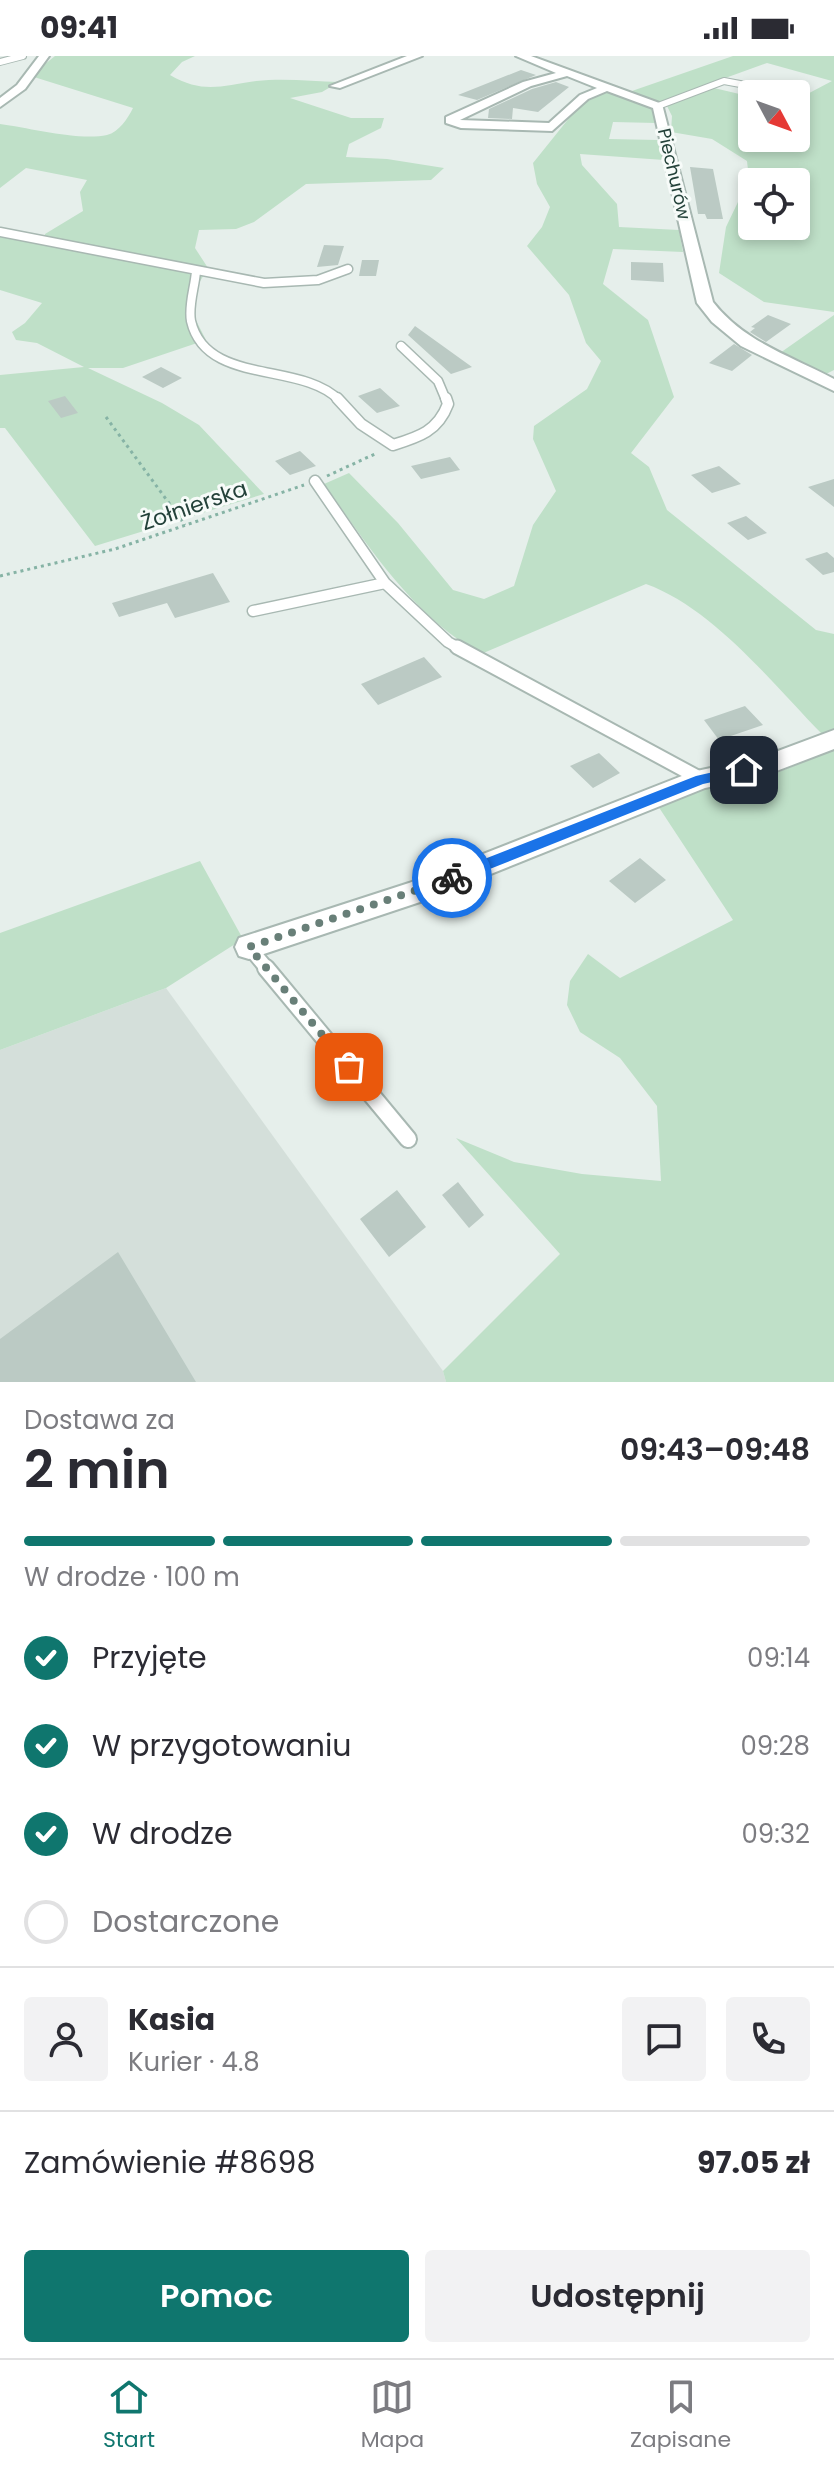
<!DOCTYPE html>
<html lang="pl">
<head>
<meta charset="utf-8">
<style>
	body { margin:0; font-family:Poppins,sans-serif; background:#f2f2f3; color:#2b2b33; height:100vh; display:flex; flex-direction:column; font-size:30px; white-space:nowrap }
	* { box-sizing:border-box; margin:0 }
	p { font-size:26px; color:#7c7c81 }
	.icon { flex:none; width:44px; height:44px; fill:none; stroke:currentColor; stroke-width:2; stroke-linecap:round; stroke-linejoin:round }
	.map { position:relative; height:1326px; overflow:hidden }
	.panel { display:flex; flex-direction:column; background:#fff; flex:1 }
	.panel>* { flex:none }
	.needle { width:52px; rotate:131deg }
	.tools { position:absolute; left:738px; top:24px; display:grid; gap:16px }
	.tools a { display:grid; place-items:center; width:72px; height:72px; border-radius:8px; background:#fff; box-shadow:0 4px 12px #0003; font-size:40px }
	.pin { position:absolute; display:grid; place-items:center; width:68px; height:68px; color:#fff; margin:-34px; border-radius:16px; box-shadow:0 4px 12px #0006 }
	.courier { position:absolute; display:grid; place-items:center; width:80px; height:80px; margin:-40px; border:6px solid #1a73e8; border-radius:50%; background:#fff; color:#222; box-shadow:0 2px 10px #0007 }
	.summary em { font-style:normal; font-weight:600 }
	.summary div { display:flex; flex-direction:column-reverse }
	.summary { display:flex; align-items:center; justify-content:space-between; height:136px; padding:0 24px }
	h1 { font-size:52px; font-weight:600; line-height:60px }
	.bar { display:grid; grid-template-columns:repeat(4,1fr); gap:12px 8px; align-content:center; height:96px; padding:0 24px }
	.bar i { height:10px; border-radius:6px; background:#e1e1e2 }
	.bar .selected { background:#0f766e }
	.bar p { grid-column:span 4 }
	.line { display:flex; align-items:center; gap:20px; padding:0 24px; border-top:2px solid #e1e1e2 }
	.line div { flex:1 }
	.round { display:grid; place-items:center; flex:none; width:84px; height:84px; border-radius:8px; background:#f2f2f3 }
	ol { padding:0 24px; list-style:none }
	li { display:flex; align-items:center; gap:24px; height:88px }
	li p { margin-inline-start:auto }
	li .icon { padding:8px; border-radius:50%; background:#0f766e; color:#fff; stroke-width:4 }
	li:last-child { color:#7c7c81 }
	li i { width:44px; height:44px; border:4px solid #e1e1e2; border-radius:50% }
	.action { display:flex; gap:16px; margin-top:auto; padding:16px 24px }
	.action a { flex:1; height:92px; border-radius:8px; background:#0f766e; color:#fff; font-size:32px; font-weight:600; line-height:92px; text-align:center }
	.action a+a { background:#f2f2f3; color:#2b2b33 }
	.status { display:flex; justify-content:space-between; align-items:center; height:56px; padding:0 40px; background:#fff; direction:ltr }
	.status svg { height:22px; fill:currentColor }
	.dock { display:flex; justify-content:space-around; align-items:center; height:112px; border-top:2px solid #e1e1e2; background:#fff; font-size:22px; color:#7c7c81 }
	.dock a { display:grid; justify-items:center; gap:4px }
	.dock .selected { color:#0f766e }
	.map>svg:first-child { display:block }
</style>
</head>
<body>
<div class="status"><b>09:41</b><svg viewBox="0 0 49 12"><path d="M0 12V9h3v3zM5 12V6h3v6zM10 12V3h3v9zM15 12V0h3v12zM26 1h20v11H26zM47 4h2v5h-2z"/></svg></div>
<div class="map">
<svg width="834" height="1326" viewBox="0 0 834 1326">
	<rect width="100%" height="100%" fill="#e6efeb"/>
	<path fill="#d4dfda" d="M166 932 443 1315 446 1326H0V994Z"/>
	<path fill="#bfe0c8" fill-rule="evenodd" d="M55 0H195L182 6 170 19C203 38 221 30 256 25 282 22 313 25 339 26L322 36 290 42 351 62H384L381 72 349 88 346 101 387 103 444 112 431 124 306 128 254 166 236 173 199 174 195 192 208 212 187 247 206 284 123 312H88L162 347 199 369 264 438 95 490 5 372H0V319L84 311 37 287 16 284 12 276 25 267 42 247 0 234V178L44 189 45 178 83 155 80 136 87 124 26 112 0 132V68C30 72 79 85 107 79 119 76 128 62 133 52L34 21 40 12Z
		M733 0H834V256L764 246 719 217 726 171 749 123 747 105 712 83 671 76 672 60 667 50 714 32 752 41V82H796V44L832 25 767 7 659 46 629 36ZM752 126H796V170H752Z
		M610 35 652 51 656 67 613 66 609 83 658 84 664 104 580 98 582 109 617 148 619 171 679 174 683 196 613 193 603 228 648 264 674 341 631 397 649 411 667 454 816 574 834 578V673L822 678C772 627 713 552 646 528L481 598C412 559 369 491 324 428L349 417 398 467 453 534 484 543 514 530 533 469 556 435 533 383 534 370 587 333 601 305 586 287 569 239 527 190 542 171 550 151 537 128 533 107 582 46Z
		M834 259V314L824 319 780 297Z
		M834 694V1326H446L443 1315 560 1198 456 1082 514 1106 582 1118 661 1125 657 1050 620 1002 580 976 567 949 570 925 588 898 620 922 733 864 658 750 706 733 771 719Z
		M200 805 243 883 166 932 0 994V877Z"/>
	<path fill="#bbcac4" d="M521 14 536 19 477 44 458 39Z
		M556 26 569 31 538 56 513 52 512 63 488 62 489 53 532 33Z
		M690 111 713 113 723 163H707L705 158H698Z
		M324 189 344 190 338 209 317 211Z
		M362 204H379L376 220H359Z
		M631 206 663 207 664 226 631 224Z
		M768 259 791 268 766 286 750 276 755 272 751 271Z
		M415 270 472 311 451 318 408 279Z
		M734 288 752 299 732 315 709 307Z
		M161 311 182 322 163 332 142 321Z
		M380 332 400 350 377 357 358 340Z
		M65 340 78 357 61 362 48 345Z
		M300 395 316 410 290 419 275 405Z
		M450 401 460 414 421 423 411 410Z
		M719 410 741 428 712 437 691 419Z
		M834 423V451L808 431Z
		M746 460 767 477 748 484 727 467Z
		M827 496 834 502V516L823 519 805 503Z
		M213 517 230 546 175 562 167 547 119 561 112 547Z
		M424 601 442 621 378 649 361 628Z
		M745 650 763 669 719 684 704 664Z
		M599 697 620 717 593 732 570 710Z
		M640 802 666 824 635 847 609 825Z
		M458 1126 484 1159 469 1172 442 1139Z
		M397 1134 426 1171 389 1201 360 1163Z
		M118 1196 196 1326H0V1283Z"/>
	<g fill="none" stroke-linecap="round" stroke-linejoin="round">
		<defs>
			<path id="service-far4" d="M0 6 23 0
				M658 50 724 25 767 33"/>
			<path id="service-far3" d="M0 176 264 227 318 224 348 213
				M196 215C195 231 188 249 191 265 206 330 301 305 339 344
				M401 290 438 325 446 344"/>
			<path id="service-far2" d="M337 342 361 368 393 389C419 381 438 375 448 348L446 342
				M315 425 385 527
				M253 555 385 527 448 586 460 593"/>
			<path id="service-far1" d="M457 591 701 723
				M249 891 268 914"/>
			<path id="service" d="M266 912 408 1083"/>
			<path id="minor" d="M39 0H49L25 33 0 51V42L17 29Z
				M407 0H422L340 32 330 30Z
				M516 0H531L662 48 713 246C744 286 791 300 834 323V335L741 290 712 266 697 247 653 52 607 35 588 43 552 75 461 72 446 67V61L523 26 556 17ZM567 20 597 32 580 39 549 67 460 64 531 30Z
				M834 674V693L766 719 705 732 426 844 249 903 239 900 235 891 239 882 409 827 692 716 762 701Z"/>
		</defs>
		<use href="#service-far4" stroke="#a8b8b2" stroke-width="8"/>
		<use href="#service-far3" stroke="#a8b8b2" stroke-width="11"/>
		<use href="#service-far2" stroke="#a8b8b2" stroke-width="13"/>
		<use href="#service-far1" stroke="#a8b8b2" stroke-width="17"/>
		<use href="#service" stroke="#a8b8b2" stroke-width="20"/>
		<use href="#minor" stroke="#a8b8b2" stroke-width="4"/>
		<path stroke="#86b3a5" stroke-width="3" stroke-dasharray="3 4" stroke-linecap="butt" d="M106 361 185 469
			M327 420 377 397
			M0 520 115 493 304 429"/>
		<use href="#service-far4" stroke="#fff" stroke-width="6"/>
		<use href="#service-far3" stroke="#fff" stroke-width="8"/>
		<use href="#service-far2" stroke="#fff" stroke-width="10"/>
		<use href="#service-far1" stroke="#fff" stroke-width="13"/>
		<use href="#service" stroke="#fff" stroke-width="16"/>
		<use href="#minor" fill="#fff" fill-rule="evenodd"/>
	</g>
	<path fill="#1a73e8" d="M744 709 751 714 749 718 703 728 457 826 452 828 444 822 446 818 696 720Z"/>
	<g fill="none" stroke-linecap="round" stroke-linejoin="round">
		<path stroke="#687f78" stroke-width="8" stroke-dasharray="0 14.4" d="M349 1011 249 891 452 822"/>
	</g>
	<g text-anchor="middle" stroke-width="6" stroke-linejoin="round" paint-order="stroke">
		<g font-size="18" fill="#24423a" stroke="#f7fbf9">
			<text transform="translate(674 118) rotate(77)" y="6">Piechurów</text>
		</g>
		<g font-size="22" fill="#24423a" stroke="#f7fbf9">
			<text transform="translate(194 449) rotate(-19)" y="8">Żołnierska</text>
		</g>
	</g>
</svg>
<div class="tools">
<a><svg class="needle" viewBox="-14 -14 28 28"><path d="M0-13l5 13h-10z" fill="#e53935"/><path d="M0 13l5-13h-10z" fill="#7c7c81"/></svg></a>
<a><svg class="icon" aria-label="locate" viewBox="0 0 24 24"><circle cx="12" cy="12" r="6"/><path d="M12 2v4M12 18v4M2 12h4M18 12h4"/></svg></a>
</div>
<div class="pin" style="left:349px;top:1011px;background:#ea580c"><svg class="icon" aria-label="bag" viewBox="0 0 24 24"><path d="M5 8h14l-1 12H6zM9 8a3 3 0 0 1 6 0"/></svg></div>
<div class="pin" style="left:744px;top:714px;background:#1f2937"><svg class="icon" aria-label="home" viewBox="0 0 24 24"><path d="M3 11l9-7 9 7M6 9v11h12V9"/></svg></div>
<div class="courier" style="left:452px;top:822px"><svg class="icon" aria-label="bike" viewBox="0 0 24 24"><circle cx="6" cy="16" r="4"/><circle cx="18" cy="16" r="4"/><path d="M6 16l4-8h5l3 8M10 8l3 8H6M13 5h3"/></svg></div>
</div>
<section class="panel">
<div class="summary"><div><h1>2 min</h1><p>Dostawa za</p></div><em>09:43–09:48</em></div>
<div class="bar"><i class="selected"></i><i class="selected"></i><i class="selected"></i><i></i><p>W drodze · 100 m</p></div>
<ol>
<li><svg class="icon" aria-label="check" viewBox="0 0 24 24"><path d="M5 12l5 5 9-10"/></svg>Przyjęte<p>09:14</p></li>
<li><svg class="icon" aria-label="check" viewBox="0 0 24 24"><path d="M5 12l5 5 9-10"/></svg>W przygotowaniu<p>09:28</p></li>
<li><svg class="icon" aria-label="check" viewBox="0 0 24 24"><path d="M5 12l5 5 9-10"/></svg>W drodze<p>09:32</p></li>
<li><i></i>Dostarczone</li>
</ol>
<div class="line" style="height:144px"><a class="round"><svg class="icon" aria-label="person" viewBox="0 0 24 24"><circle cx="12" cy="8" r="4"/><path d="M4 21q1-7 8-7t8 7"/></svg></a><div><b>Kasia</b><p>Kurier · 4.8</p></div><a class="round"><svg class="icon" aria-label="chat" viewBox="0 0 24 24"><path d="M4 5h16v11H9l-5 4z"/></svg></a><a class="round"><svg class="icon" aria-label="phone" viewBox="0 0 24 24"><path d="M5 4h4l2 5-3 2q2 4 5 5l2-3 5 2v4C11 20 4 13 5 4z"/></svg></a></div>
<div class="line" style="height:104px"><div>Zamówienie #8698</div><b>97.05 zł</b></div>
<div class="action"><a>Pomoc</a><a>Udostępnij</a></div>
</section>
<nav class="dock">
<a class="selected"><svg class="icon" aria-label="home" viewBox="0 0 24 24"><path d="M3 11l9-7 9 7M6 9v11h12V9"/></svg>Start</a>
<a><svg class="icon" aria-label="map" viewBox="0 0 24 24"><path d="M3 6l6-2 6 2 6-2v14l-6 2-6-2-6 2zM9 4v14M15 6v14"/></svg>Mapa</a>
<a><svg class="icon" aria-label="saved" viewBox="0 0 24 24"><path d="M7 4h10v16l-5-4-5 4z"/></svg>Zapisane</a>
</nav>
</body>
</html>
